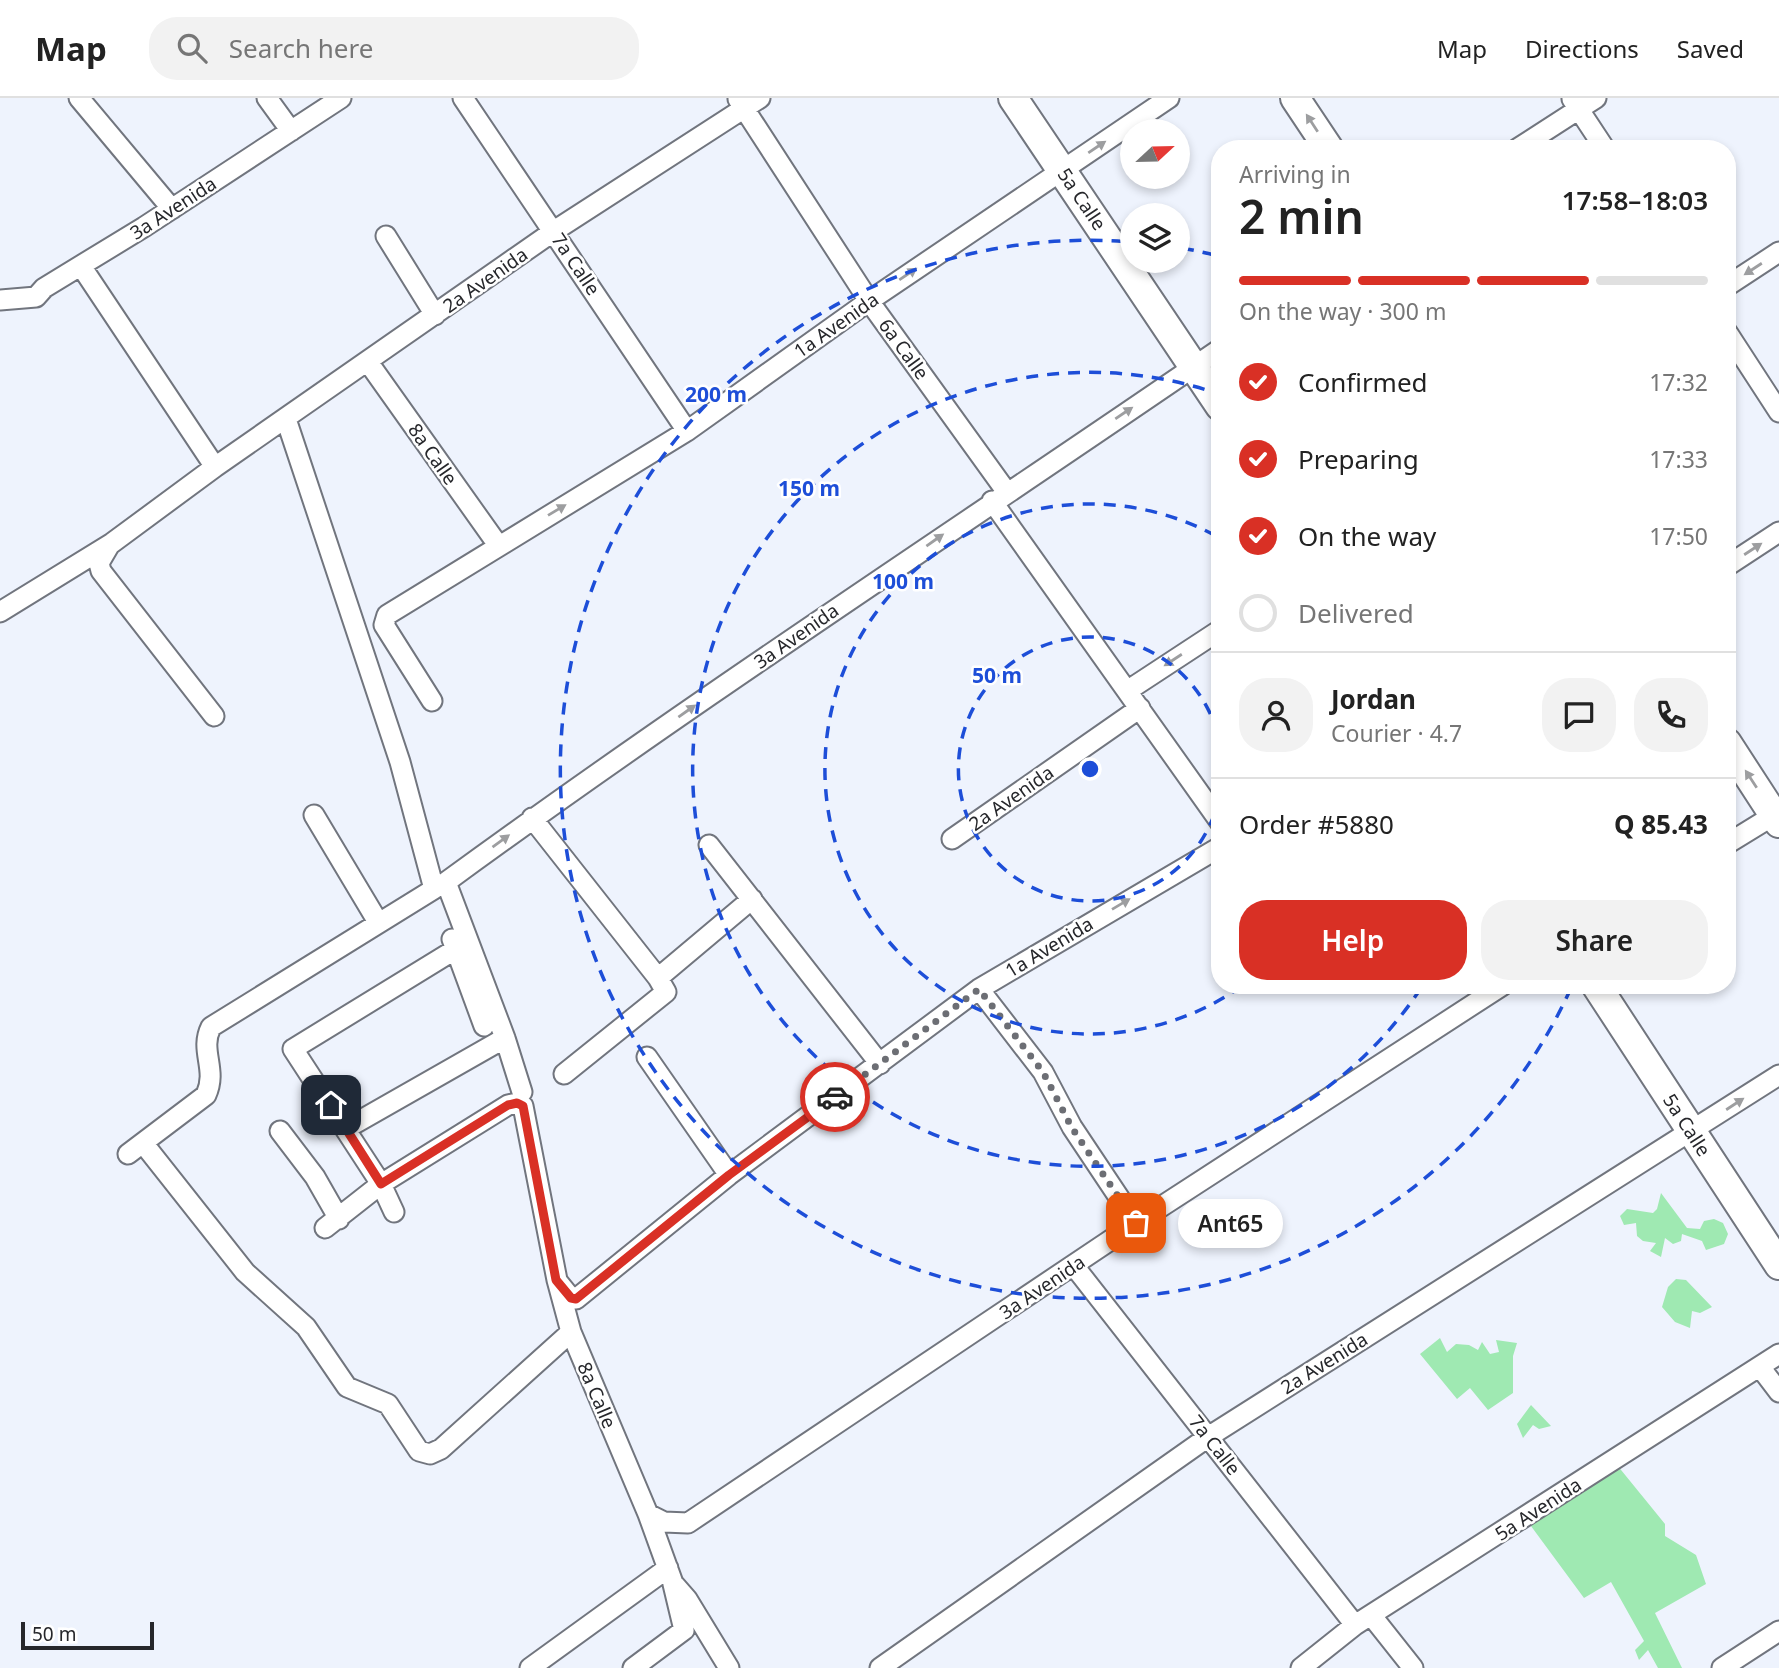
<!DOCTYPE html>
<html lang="en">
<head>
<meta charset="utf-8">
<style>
	body { margin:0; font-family:"Noto Sans",sans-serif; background:#f2f2f2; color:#222; height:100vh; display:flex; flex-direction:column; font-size:26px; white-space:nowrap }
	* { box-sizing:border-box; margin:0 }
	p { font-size:23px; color:#767676 }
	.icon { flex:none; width:38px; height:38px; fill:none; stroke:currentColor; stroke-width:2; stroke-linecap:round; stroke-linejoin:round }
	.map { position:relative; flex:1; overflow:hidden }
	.side { position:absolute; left:1211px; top:42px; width:525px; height:854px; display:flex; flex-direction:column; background:#fff; border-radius:28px; box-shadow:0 4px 10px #0003 }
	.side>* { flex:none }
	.needle { width:46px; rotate:68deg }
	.fabs { position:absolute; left:1120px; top:21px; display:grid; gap:14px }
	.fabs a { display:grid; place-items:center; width:70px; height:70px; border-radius:50%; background:#fff; box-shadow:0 4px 10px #0003; font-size:35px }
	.scale { position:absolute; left:21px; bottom:18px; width:133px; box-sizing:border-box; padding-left:7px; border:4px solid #26272b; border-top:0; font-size:19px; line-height:24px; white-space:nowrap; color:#26272b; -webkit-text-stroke:5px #fff; paint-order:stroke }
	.pin { position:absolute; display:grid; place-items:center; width:60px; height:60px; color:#fff; margin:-30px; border-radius:14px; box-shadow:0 4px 10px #0006 }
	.courier { position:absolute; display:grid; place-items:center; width:70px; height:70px; margin:-35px; border:5px solid #d93025; border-radius:50%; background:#fff; color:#222; box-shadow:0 2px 9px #0007 }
	.bubble { position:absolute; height:49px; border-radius:24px; background:#fff; box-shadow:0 4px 10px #0003; font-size:23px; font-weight:600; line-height:49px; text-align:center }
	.summary em { font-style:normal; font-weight:600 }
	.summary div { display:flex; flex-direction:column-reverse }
	.summary { display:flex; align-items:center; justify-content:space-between; height:119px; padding:0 28px }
	h1 { font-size:46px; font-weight:600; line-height:52px }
	.bar { display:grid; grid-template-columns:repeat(4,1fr); gap:10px 7px; align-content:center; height:84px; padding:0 28px }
	.bar i { height:9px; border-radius:5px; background:#e0e0e0 }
	.bar .active { background:#d93025 }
	.bar p { grid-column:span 4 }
	.line { display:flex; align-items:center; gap:18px; padding:0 28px; border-top:2px solid #e0e0e0 }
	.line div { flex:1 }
	.round { display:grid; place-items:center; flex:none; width:74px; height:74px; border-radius:28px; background:#f2f2f2 }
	ol { padding:0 28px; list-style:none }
	li { display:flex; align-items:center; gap:21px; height:77px }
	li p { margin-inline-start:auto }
	li .icon { padding:7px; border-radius:50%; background:#d93025; color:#fff; stroke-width:4 }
	li:last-child { color:#767676 }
	li i { width:38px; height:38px; border:4px solid #e0e0e0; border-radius:50% }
	.primary-button { display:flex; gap:14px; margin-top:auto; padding:14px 28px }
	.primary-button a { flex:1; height:80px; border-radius:28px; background:#d93025; color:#fff; font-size:28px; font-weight:600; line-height:80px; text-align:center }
	.primary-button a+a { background:#f2f2f2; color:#222 }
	header { display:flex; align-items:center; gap:42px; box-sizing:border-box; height:98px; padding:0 35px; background:#fff; border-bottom:2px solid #e0e0e0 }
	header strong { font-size:33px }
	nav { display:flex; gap:38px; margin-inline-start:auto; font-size:24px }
	.search { width:490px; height:63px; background:#f2f2f2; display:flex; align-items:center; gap:18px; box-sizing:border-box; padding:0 24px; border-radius:28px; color:#767676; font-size:26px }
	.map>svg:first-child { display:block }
</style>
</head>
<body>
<header>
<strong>Map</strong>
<div class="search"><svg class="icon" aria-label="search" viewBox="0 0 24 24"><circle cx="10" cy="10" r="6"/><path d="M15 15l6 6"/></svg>Search here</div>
<nav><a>Map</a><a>Directions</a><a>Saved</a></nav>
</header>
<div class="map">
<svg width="1779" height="1570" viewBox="0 0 1779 1570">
	<rect width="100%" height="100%" fill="#eef3fd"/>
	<path fill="#9fe9b2" d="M1661 1095 1687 1130 1700 1131 1704 1123 1714 1121 1723 1125 1728 1136 1724 1146 1706 1152 1702 1143 1682 1136 1681 1143 1673 1146 1665 1140 1661 1159 1650 1153 1656 1145 1643 1143 1637 1138 1636 1125 1624 1127 1620 1118 1627 1111 1653 1115 1657 1111Z
		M1676 1181 1686 1182 1712 1209 1700 1215 1692 1213 1690 1230 1675 1224 1662 1209 1668 1189Z
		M1440 1240 1447 1254 1456 1246 1469 1247 1478 1252 1482 1244 1490 1256 1499 1254 1496 1242 1517 1245 1513 1258V1295L1488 1312 1470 1290 1457 1301 1420 1256Z
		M1531 1307 1551 1328 1539 1331 1533 1327 1523 1340 1517 1326Z
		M1617 1367 1665 1426V1438L1696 1457 1706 1486 1655 1515 1682 1570H1658L1648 1552 1639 1562 1635 1552 1644 1543 1611 1484 1584 1500 1528 1424Z"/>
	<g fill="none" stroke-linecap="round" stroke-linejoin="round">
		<defs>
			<path id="street" d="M79 0 172 111
				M267 0 291 33
				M463 0 687 333
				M738 1 869 203 1006 393
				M1572 1 1605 51
				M1517 51 1596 0
				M386 138 435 217
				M81 168 215 369
				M1727 188 1779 154
				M0 202 36 199 44 190 144 129 341 0
				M1727 234 1779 314
				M368 264 498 447
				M992 403 1220 724
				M109 448 99 465 101 473 214 618
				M1727 468 1779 434
				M0 514 112 445 215 369 554 133 760 0
				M1127 593 1220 532
				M432 603 384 527 387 517 687 333 869 203 1169 0
				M314 717 378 824
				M532 720 658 880 666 894 564 976
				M952 741 1140 610
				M1727 746 1779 714
				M709 747 880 966
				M446 784C699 599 962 428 1220 251
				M446 784 505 940 522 994
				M452 841 484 928
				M658 880 752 801
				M979 891 1043 974 1072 1029 1136 1125
				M647 959 729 1077
				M347 1030 505 940
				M280 1033 315 1079 339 1121
				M143 1045 245 1174 306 1229 347 1289 388 1306 419 1353 430 1356 441 1351 571 1234
				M128 1056 206 997C218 971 199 953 211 929L434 791 400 664 286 321
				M394 1114 381 1086 293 951 456 851
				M325 1130 381 1086 508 1007 517 1005 523 1008 557 1182 571 1234 648 1416 673 1485 687 1501 729 1570
				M1074 1168 1355 1527
				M558 1184 571 1200 576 1201 729 1077 979 891 1220 749
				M1760 1269 1779 1294
				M648 1416 664 1424 688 1425 1136 1125 1503 887
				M1371 1517 1413 1570
				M530 1570 668 1470
				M633 1570 684 1532 673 1486
				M880 1570 1208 1339 1779 977
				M1301 1570 1355 1527 1779 1256
				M1722 1570 1779 1533"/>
			<path id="secondary" d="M1013 0 1220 308
				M1295 0 1329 51
				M1727 645 1779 725
				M1596 887 1779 1167"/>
		</defs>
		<use href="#street" stroke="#71757e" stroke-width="23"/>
		<use href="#secondary" stroke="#71757e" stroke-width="32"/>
		<use href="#street" stroke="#fff" stroke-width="19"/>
		<use href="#secondary" stroke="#fff" stroke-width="28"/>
	</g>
	<defs><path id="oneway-solid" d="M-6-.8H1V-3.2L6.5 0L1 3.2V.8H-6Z" transform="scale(1.75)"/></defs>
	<g fill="#9d9ea0">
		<use href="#oneway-solid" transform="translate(1312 25) rotate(-123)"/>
		<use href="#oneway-solid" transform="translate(1097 49) rotate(-34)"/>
		<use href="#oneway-solid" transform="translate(1753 171) rotate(147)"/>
		<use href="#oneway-solid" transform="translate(908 176) rotate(-34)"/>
		<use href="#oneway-solid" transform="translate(1124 315) rotate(-34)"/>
		<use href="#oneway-solid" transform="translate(557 412) rotate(-31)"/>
		<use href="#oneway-solid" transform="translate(935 442) rotate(-35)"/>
		<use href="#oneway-solid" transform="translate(1753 451) rotate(-33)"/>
		<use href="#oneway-solid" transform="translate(1173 562) rotate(147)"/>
		<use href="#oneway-solid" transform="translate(687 613) rotate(-35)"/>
		<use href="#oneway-solid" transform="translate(1751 681) rotate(-123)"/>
		<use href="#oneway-solid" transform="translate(501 743) rotate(-36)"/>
		<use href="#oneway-solid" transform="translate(1121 806) rotate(-31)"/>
		<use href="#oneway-solid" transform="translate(1735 1006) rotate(-33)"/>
	</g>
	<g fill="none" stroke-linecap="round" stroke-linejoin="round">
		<path stroke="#6c6e74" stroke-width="7" stroke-dasharray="0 12.6" d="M835 999 979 891 1043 974 1072 1030 1136 1125"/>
		<path stroke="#d93025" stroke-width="9" d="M331 1007 381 1086 508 1007 517 1005 523 1008 556 1182 571 1200 576 1201 729 1077 835 999"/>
	</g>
	<g fill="none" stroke="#1d4ed8" stroke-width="3.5" stroke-dasharray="12 9">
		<path d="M1220 696A132 132 0 1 1 1220 646"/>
		<path d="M1242 888A265 265 0 1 1 1218 439"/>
		<path d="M1421 890A397 397 0 1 1 1219 296"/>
		<path d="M1571 890A529 529 0 1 1 1132 144M1182 150A529 529 0 0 1 1218 158"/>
	</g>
	<g text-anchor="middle" stroke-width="5" stroke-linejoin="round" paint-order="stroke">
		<g font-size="19" fill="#26272b" stroke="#fff">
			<text transform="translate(1082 101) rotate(56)" y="7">5a Calle</text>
			<text transform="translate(173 110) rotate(-33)" y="7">3a Avenida</text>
			<text transform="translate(576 166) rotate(56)" y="7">7a Calle</text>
			<text transform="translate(485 182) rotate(-35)" y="7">2a Avenida</text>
			<text transform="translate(836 227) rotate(-35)" y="7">1a Avenida</text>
			<text transform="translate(904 251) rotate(54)" y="7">6a Calle</text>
			<text transform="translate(433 356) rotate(55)" y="7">8a Calle</text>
			<text transform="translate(796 538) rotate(-35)" y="7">3a Avenida</text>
			<text transform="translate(1011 700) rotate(-35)" y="7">2a Avenida</text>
			<text transform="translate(1049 849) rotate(-31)" y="7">1a Avenida</text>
			<text transform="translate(1687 1027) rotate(57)" y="7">5a Calle</text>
			<text transform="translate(1042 1189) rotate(-34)" y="7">3a Avenida</text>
			<text transform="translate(1324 1265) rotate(-32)" y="7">2a Avenida</text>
			<text transform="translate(597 1297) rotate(67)" y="7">8a Calle</text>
			<text transform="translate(1215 1347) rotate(52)" y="7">7a Calle</text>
			<text transform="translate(1538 1411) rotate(-33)" y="7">5a Avenida</text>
		</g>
	</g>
	<circle cx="1090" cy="671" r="10" fill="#1d4ed8" stroke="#fff" stroke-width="3.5"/>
	<g font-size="21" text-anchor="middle" font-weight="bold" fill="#1d4ed8" stroke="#fff" stroke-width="5" stroke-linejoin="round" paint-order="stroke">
		<text x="716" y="304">200 m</text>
		<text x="809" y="398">150 m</text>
		<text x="903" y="491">100 m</text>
		<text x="997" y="585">50 m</text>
	</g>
</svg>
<div class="fabs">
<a><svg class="needle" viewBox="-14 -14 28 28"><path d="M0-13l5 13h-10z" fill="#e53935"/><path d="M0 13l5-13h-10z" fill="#767676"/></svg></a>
<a><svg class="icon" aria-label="layers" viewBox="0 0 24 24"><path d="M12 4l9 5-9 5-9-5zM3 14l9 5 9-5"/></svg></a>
</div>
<div class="scale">50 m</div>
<div class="pin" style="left:1136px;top:1125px;background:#ea580c"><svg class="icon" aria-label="bag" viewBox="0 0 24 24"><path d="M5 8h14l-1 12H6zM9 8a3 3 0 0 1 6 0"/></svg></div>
<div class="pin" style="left:331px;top:1007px;background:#1f2937"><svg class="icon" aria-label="home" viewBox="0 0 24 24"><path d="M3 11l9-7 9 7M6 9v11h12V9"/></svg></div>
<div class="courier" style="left:835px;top:999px"><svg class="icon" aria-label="car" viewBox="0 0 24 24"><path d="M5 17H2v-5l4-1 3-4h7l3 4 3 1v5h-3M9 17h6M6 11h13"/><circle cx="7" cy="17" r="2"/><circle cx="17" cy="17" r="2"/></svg></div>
<div class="bubble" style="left:1178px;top:1101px;width:105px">Ant65</div>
<section class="side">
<div class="summary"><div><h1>2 min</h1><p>Arriving in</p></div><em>17:58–18:03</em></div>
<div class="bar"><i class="active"></i><i class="active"></i><i class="active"></i><i></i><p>On the way · 300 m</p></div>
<ol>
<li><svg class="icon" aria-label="check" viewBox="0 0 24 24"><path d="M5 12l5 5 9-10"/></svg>Confirmed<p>17:32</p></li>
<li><svg class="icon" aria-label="check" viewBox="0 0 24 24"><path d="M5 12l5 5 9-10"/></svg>Preparing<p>17:33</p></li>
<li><svg class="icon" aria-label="check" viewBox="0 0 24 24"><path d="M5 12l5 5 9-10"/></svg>On the way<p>17:50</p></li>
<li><i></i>Delivered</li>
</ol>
<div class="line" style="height:126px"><a class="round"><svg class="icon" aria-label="person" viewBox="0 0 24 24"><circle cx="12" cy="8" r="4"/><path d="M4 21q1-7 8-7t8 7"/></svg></a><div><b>Jordan</b><p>Courier · 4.7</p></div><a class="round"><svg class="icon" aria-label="chat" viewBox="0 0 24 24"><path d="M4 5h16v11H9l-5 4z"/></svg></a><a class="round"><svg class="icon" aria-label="phone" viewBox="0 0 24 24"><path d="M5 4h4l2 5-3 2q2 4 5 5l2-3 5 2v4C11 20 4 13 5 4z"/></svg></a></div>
<div class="line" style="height:91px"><div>Order #5880</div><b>Q 85.43</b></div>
<div class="primary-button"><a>Help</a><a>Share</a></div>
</section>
</div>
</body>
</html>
